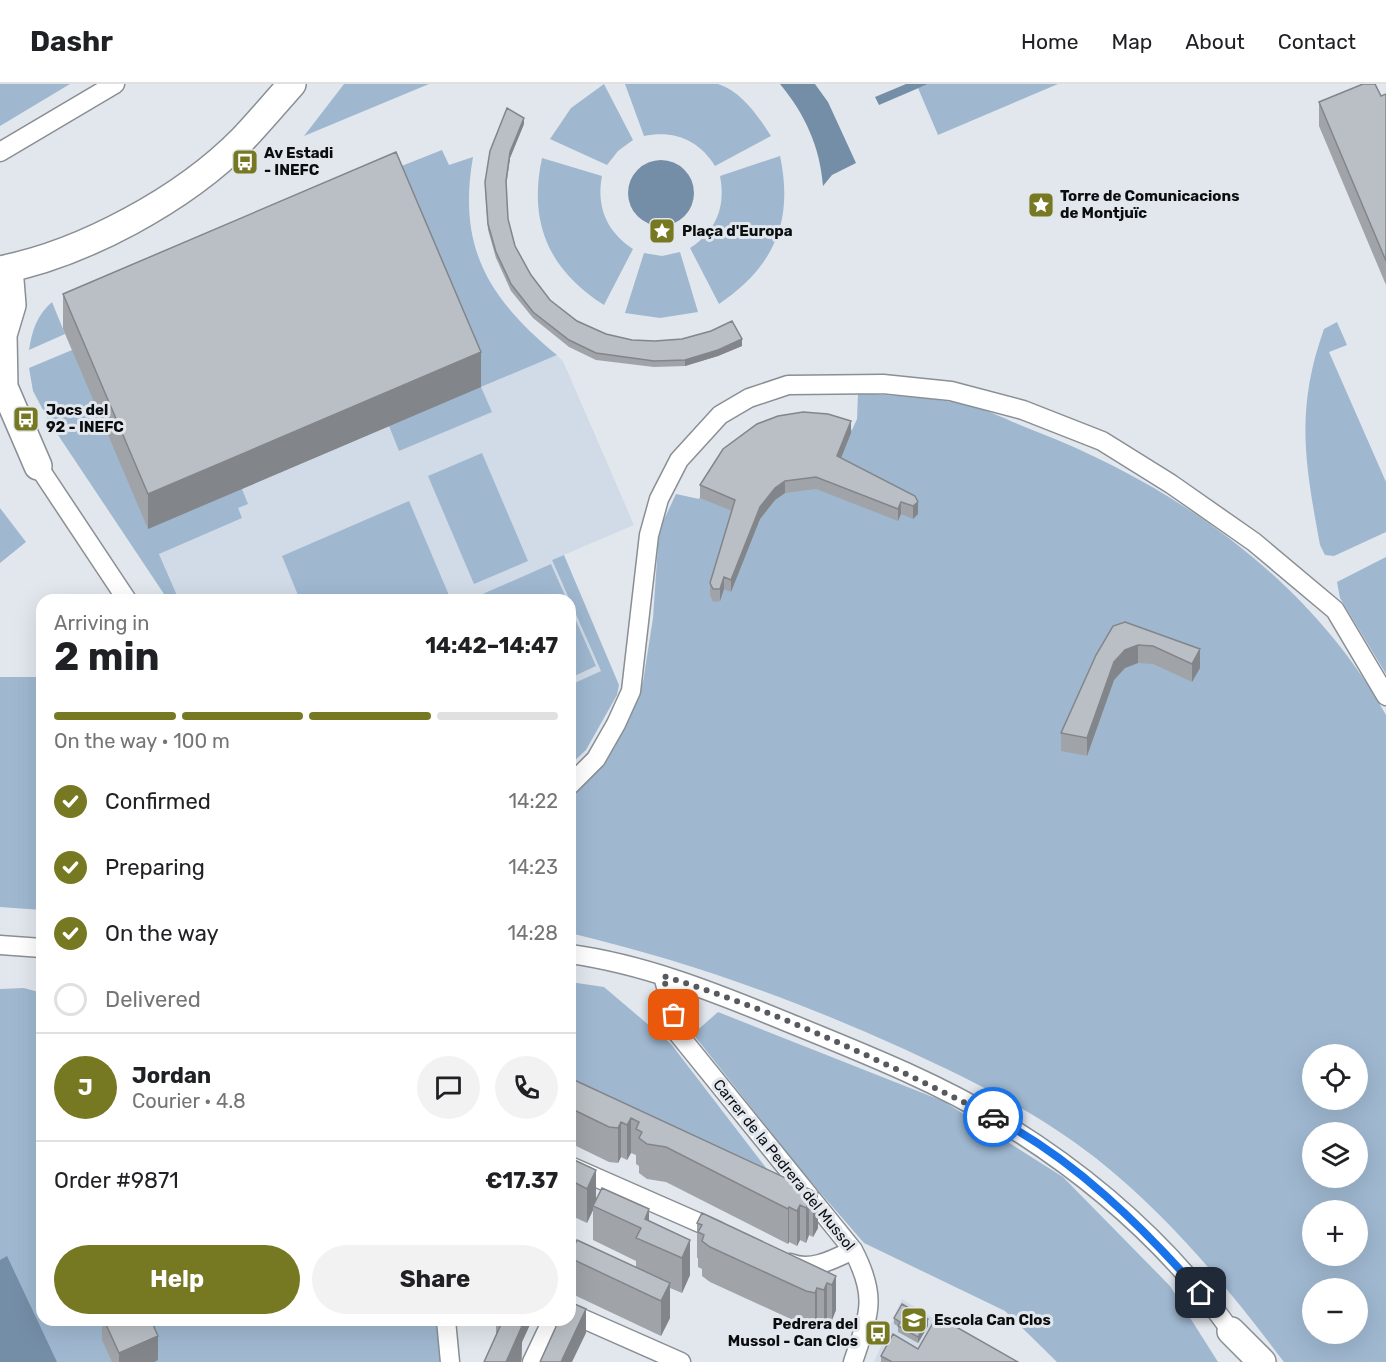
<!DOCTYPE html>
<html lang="en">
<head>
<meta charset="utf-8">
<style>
	body { margin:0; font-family:Rubik,sans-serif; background:#f2f2f2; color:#202124; height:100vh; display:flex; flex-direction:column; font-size:22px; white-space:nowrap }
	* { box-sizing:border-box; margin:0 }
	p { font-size:20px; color:#757577 }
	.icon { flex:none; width:33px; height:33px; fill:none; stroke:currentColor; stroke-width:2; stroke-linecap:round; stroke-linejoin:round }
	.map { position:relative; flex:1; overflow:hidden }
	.details { position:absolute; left:36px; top:510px; width:540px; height:732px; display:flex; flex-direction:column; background:#fff; border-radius:18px; box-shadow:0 6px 24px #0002 }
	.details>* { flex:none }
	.tools { position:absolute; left:1302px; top:960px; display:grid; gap:12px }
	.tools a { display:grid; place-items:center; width:66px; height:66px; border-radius:50%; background:#fff; box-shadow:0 6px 24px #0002; font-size:30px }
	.pin { position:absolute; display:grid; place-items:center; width:51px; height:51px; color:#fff; margin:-26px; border-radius:12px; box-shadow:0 3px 9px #0006 }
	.courier { position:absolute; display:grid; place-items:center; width:60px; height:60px; margin:-30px; border:4px solid #1a73e8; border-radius:50%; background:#fff; color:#222; box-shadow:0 2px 8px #0007 }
	.head em { font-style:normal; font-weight:700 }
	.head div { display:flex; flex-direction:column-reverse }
	.head { display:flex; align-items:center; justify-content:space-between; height:102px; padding:0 18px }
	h1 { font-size:39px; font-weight:700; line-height:45px }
	.bar { display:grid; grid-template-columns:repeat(4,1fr); gap:9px 6px; align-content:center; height:72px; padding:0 18px }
	.bar i { height:8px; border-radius:4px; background:#e0e0e0 }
	.bar .active { background:#767921 }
	.bar p { grid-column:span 4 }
	.line { display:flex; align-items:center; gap:15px; padding:0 18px; border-top:2px solid #e0e0e0 }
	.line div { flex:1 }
	.round { display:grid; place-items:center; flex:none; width:63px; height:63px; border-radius:32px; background:#f2f2f2 }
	ol { padding:0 18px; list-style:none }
	li { display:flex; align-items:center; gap:18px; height:66px }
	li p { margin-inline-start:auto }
	li .icon { padding:6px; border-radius:50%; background:#767921; color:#fff; stroke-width:4 }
	li:last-child { color:#757577 }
	li i { width:33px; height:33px; border:3px solid #e0e0e0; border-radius:50% }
	.cta { display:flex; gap:12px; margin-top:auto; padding:12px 18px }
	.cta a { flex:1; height:69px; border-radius:36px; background:#767921; color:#fff; font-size:24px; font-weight:700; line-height:69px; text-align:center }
	.cta a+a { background:#f2f2f2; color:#202124 }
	header { display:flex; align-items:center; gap:36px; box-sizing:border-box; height:84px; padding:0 30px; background:#fff; border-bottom:2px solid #e0e0e0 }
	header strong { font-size:28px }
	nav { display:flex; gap:33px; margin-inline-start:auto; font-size:21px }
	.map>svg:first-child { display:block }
</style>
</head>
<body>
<header>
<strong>Dashr</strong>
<nav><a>Home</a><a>Map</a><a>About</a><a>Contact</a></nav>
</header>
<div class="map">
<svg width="1386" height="1278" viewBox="0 0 1386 1278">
	<rect width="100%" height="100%" fill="#e1e7ed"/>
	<path fill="#d0dbe7" d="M396 103 482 303 557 271 563 277 634 441 552 476 570 516H179L63 245Z
		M570 516 602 587 570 601Z
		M902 1215 1005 1278H874Z"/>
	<path fill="#9fb8d0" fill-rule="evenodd" d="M0 0H70L0 42Z
		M344 0H429L304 52Z
		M604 0 633 56 618 67 607 81 550 55 571 24Z
		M625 0C647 0 701 0 718 0 741 7 759 33 771 52L715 82C699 56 674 46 644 52Z
		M928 0H1058L938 51 918 4Z
		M442 66 449 81 473 73C457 164 489 215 557 271L481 303 492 328 399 367 389 342V87Z
		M780 72C794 137 774 183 719 220L690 164C716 147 726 123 720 92Z
		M542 74 602 92C596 123 607 148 633 165L604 221C549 186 528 139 542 74Z
		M680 168 698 228 660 234 625 229 644 169 662 172Z
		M52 218 65 250 29 266C32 246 37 231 52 218Z
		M1337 238 1347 261 1329 268 1386 398V448L1334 472 1325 471 1320 461C1305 379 1295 326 1324 245Z
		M72 266 242 405 248 420 238 424 242 434 159 470 179 516H168L50 339 33 307 29 284Z
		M858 309C894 312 932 313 967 321 990 326 1013 339 1035 347 1177 402 1310 496 1386 631V1278H1284C1228 1204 1170 1133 1097 1075 1039 1029 971 996 904 965 794 915 687 877 570 849V714L598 687 618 654 643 598 653 534 659 446 676 410 699 415 707 397 833 341 852 346 857 335ZM1312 970H1358V1016H1312ZM1312 1048H1358V1094H1312ZM1312 1126H1358V1172H1312ZM1312 1204H1358V1250H1312Z
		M482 369 528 477 474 500 428 392Z
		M409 417 451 516H300L282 472Z
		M0 424 26 458 0 479Z
		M564 471 619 601 617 611 586 666 570 681V601L601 587 552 476Z
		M1386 473V590L1340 514 1337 498Z
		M551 480 567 516H469Z
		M570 523 596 582 570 594Z
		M0 593H42V826L0 823Z
		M570 898 604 903 671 960 770 1089 570 998Z
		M24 904 42 909V1236H438L442 1278H0V905Z
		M718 928 943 1017 1063 1093 1170 1202 1218 1278H1057L1005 1227 864 1159 805 1091 693 950Z"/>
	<path fill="#758ea7" d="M780 0H815L828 18 856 79 832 91 823 102C820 63 805 30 780 0Z
		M906 0H928L879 21 875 13Z
		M628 109a33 33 0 1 1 66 0a33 33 0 1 1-66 0Z
		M7 1172 57 1278H0V1176Z"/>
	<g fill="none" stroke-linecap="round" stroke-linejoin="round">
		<defs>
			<path id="street" d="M0 68 115 0
				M38 382 127 516
				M570 701 596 675 616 640 631 607 649 451 659 415 679 376 720 331 749 314 788 301 883 300 951 307 1023 326 1102 357 1171 400 1254 458 1335 526 1386 612
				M0 861 42 864
				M570 870C643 880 714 908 782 936 855 966 933 996 1000 1037 1089 1091 1170 1162 1231 1247
				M663 892 679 951 853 1166C878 1214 869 1230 853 1278
				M570 1082 718 1147
				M790 1179C811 1188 834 1175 853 1166
				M570 1229 681 1278
				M446 1236 450 1278
				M532 1278 552 1236"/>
			<path id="secondary" d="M9 184 12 221 3 251 4 303 38 382
				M0 186C83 170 184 115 243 55 260 37 276 18 292 0
				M1231 1247 1262 1278"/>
		</defs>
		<use href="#street" stroke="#898f94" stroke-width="21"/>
		<use href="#secondary" stroke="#898f94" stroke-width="30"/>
		<use href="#street" stroke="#fff" stroke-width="18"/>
		<use href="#secondary" stroke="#fff" stroke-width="27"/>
	</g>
	<path fill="#a0a4a9" d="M1386 10V201L1319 42V18L1381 12Z
		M524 40 510 74 506 101 508 135 515 162 531 191 550 216 577 237 606 250 632 256 742 262 718 272 685 282 654 283 596 276 569 263 533 234 511 207 496 174 488 146 485 104Z
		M63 210 481 303 148 445 63 245Z
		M851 349 841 374 915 412 918 430 913 435 901 430 898 437 816 405 785 409 775 416 760 435 731 508 724 505 720 517 713 518 710 511V499L732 427 700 414V401Z
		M1113 542 1200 584 1192 598 1153 580 1138 579 1125 584 1114 596 1087 672 1061 667V649Z
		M570 994 818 1109V1144L813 1153 809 1151 806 1159 800 1156 797 1162 789 1158 788 1160 666 1098 647 1095 639 1089V1082L636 1080V1071L631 1069 627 1076 621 1073 618 1079 609 1078 570 1059Z
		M570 1074 596 1117 649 1137 690 1156V1191L682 1209 670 1204V1234L661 1252 570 1209V1171L636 1183V1177L593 1156V1126L587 1139 570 1131Z
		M697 1139 836 1192V1226L832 1236 827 1234 824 1241 817 1239 815 1244 806 1242 710 1198 702 1192V1185L698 1183V1174H697Z
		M894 1234 928 1242 918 1259 898 1248V1242L894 1240Z
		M102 1236H158V1241L154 1243 158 1276 154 1278H112L102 1256Z
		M496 1236H532L522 1258V1277L496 1250Z
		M918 1265 1018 1278H881V1272Z"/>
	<path fill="#82868a" d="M524 34V40L510 74 506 103 510 68Z
		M742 255V262L718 272 685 282V276Z
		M481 268V303L148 445V410Z
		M851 337V349L837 384V372Z
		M785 397V409L775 416 760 435 731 508V496L760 423 775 404Z
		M901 418V430L898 437V425Z
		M918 418V430L913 435V422Z
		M724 493V505L720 517V505Z
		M1138 561V579L1125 584 1114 596 1087 672V654L1114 578 1125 566Z
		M1200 565V584L1192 598V580Z
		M631 1034V1069L627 1076V1041Z
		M621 1038V1073L618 1079V1044Z
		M596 1086V1121L593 1122V1126L587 1139V1105Z
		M818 1109V1144L813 1153V1118Z
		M809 1116V1151L806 1159V1124Z
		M800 1121V1156L797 1162V1127Z
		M789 1123V1158L788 1160V1125Z
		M649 1125V1160L645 1135Z
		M690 1156V1191L682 1209V1174Z
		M836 1192V1226L832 1236V1201Z
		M670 1199V1234L661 1252V1217Z
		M827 1199V1234L824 1241V1206Z
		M817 1204V1239L815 1244V1209Z
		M586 1225V1249L572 1278H561Z
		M928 1235V1242L918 1259V1253Z
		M145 1236H158V1241L145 1247Z
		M516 1236H532L522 1258 521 1278H506Z
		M158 1252V1276L154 1278H119V1269Z"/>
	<path fill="#babfc5" stroke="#82868a" stroke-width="1.5" d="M1363 0H1375L1381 12 1386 10V177L1319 18Z
		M507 24 524 34 510 68 506 97 508 135 515 162 531 191 550 216 577 237 606 250 632 256 655 257 682 255 711 247 732 237 742 255 718 266 685 276 654 277 596 269 569 256 533 228 511 200 496 168 488 140 485 98 490 67Z
		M396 68 481 268 148 410 63 210Z
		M803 328 828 330 851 337 837 372 915 412 918 418 913 422 901 418 898 425 816 393 785 397 775 404 760 423 731 496 724 493 720 505H713L710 499 735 416 700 401 723 365 757 340 778 332Z
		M1125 538 1200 565 1192 580 1153 562 1138 561 1125 566 1114 578 1087 654 1061 649 1096 571 1113 542Z
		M570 994 818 1109 813 1118 809 1116 806 1124 800 1121 797 1127 789 1123 788 1125 666 1063 647 1060 639 1054 642 1048 636 1045 639 1038 631 1034 627 1041 621 1038 618 1044 609 1043 570 1024Z
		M570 1074 596 1086 587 1105 570 1096Z
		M602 1104 649 1125 645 1135 690 1156 682 1174 636 1154 641 1144 593 1122Z
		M702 1129 836 1192 832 1201 827 1199 824 1206 817 1204 815 1209 806 1207 710 1163 702 1157 704 1151 698 1148 702 1141 697 1139Z
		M577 1156 670 1199 661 1217 570 1174V1171Z
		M570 1218 586 1225 561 1278H540L559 1236H570Z
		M902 1220 928 1235 918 1253 898 1242 900 1238 894 1234Z
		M937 1232 1018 1278H892L881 1272 893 1250 918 1265Z
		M104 1236H151L158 1252 119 1269Z
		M503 1236H516L515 1239 522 1242 506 1278H484Z"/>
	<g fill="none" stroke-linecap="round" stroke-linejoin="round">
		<path stroke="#56595d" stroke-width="6" stroke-dasharray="0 10.8" d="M674 931 663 892C777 927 887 979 993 1033"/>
		<path stroke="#1a73e8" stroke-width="8" d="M993 1033C1073 1074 1142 1142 1201 1209"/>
	</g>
	<defs>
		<symbol id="bus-square" viewBox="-11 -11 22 22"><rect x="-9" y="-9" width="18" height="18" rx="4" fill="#767921" stroke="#e1e7ed"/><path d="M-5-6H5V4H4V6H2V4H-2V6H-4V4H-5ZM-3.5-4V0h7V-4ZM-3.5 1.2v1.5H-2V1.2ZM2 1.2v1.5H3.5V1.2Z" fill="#fff"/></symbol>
		<symbol id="sight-square" viewBox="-11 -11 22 22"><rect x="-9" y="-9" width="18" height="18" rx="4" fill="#767921" stroke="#e1e7ed"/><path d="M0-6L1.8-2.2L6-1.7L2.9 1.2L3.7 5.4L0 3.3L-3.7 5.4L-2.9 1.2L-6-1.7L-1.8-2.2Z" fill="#fff"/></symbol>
		<symbol id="school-square" viewBox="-11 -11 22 22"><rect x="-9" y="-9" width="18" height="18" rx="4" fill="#767921" stroke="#e1e7ed"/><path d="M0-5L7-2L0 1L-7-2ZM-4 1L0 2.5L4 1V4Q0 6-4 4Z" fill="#fff"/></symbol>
	</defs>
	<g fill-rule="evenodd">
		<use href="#bus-square" x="230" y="63" width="30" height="30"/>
		<use href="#sight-square" x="1026" y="106" width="30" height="30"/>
		<use href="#sight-square" x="647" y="132" width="30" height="30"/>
		<use href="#bus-square" x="11" y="320" width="30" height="30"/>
		<use href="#school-square" x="899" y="1221" width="30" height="30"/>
		<use href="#bus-square" x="863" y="1234" width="30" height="30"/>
	</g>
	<g text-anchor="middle" stroke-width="6" stroke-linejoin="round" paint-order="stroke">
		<g font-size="15" font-weight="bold" fill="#0b0d0f" stroke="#e1e7ed" text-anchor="start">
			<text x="264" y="74">Av Estadi<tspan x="264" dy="17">- INEFC</tspan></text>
			<text x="1060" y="117">Torre de Comunicacions<tspan x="1060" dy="17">de Montjuïc</tspan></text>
			<text x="682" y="152">Plaça d'Europa</text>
			<text x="46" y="331">Jocs del<tspan x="46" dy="17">92 - INEFC</tspan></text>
			<text x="934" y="1241">Escola Can Clos</text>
			<text x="858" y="1245" text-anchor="end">Pedrera del<tspan x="858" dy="17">Mussol - Can Clos</tspan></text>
		</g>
		<g font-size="15" fill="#0b0d0f" stroke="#e1e7ed">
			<text transform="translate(784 1081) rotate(51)" y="5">Carrer de la Pedrera del Mussol</text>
		</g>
	</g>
</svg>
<div class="tools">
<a><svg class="icon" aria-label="locate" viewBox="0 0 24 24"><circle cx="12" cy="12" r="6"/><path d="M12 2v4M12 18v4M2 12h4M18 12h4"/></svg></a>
<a><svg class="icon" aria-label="layers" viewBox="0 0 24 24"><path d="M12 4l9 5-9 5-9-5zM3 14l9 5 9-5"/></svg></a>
<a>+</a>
<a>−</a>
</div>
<div class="pin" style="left:674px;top:931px;background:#ea580c"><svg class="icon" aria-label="bag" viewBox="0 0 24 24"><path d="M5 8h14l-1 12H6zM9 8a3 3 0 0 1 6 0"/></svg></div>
<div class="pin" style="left:1201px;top:1209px;background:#1f2937"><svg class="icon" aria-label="home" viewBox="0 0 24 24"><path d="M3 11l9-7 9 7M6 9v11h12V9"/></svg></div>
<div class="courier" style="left:993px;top:1033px"><svg class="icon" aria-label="car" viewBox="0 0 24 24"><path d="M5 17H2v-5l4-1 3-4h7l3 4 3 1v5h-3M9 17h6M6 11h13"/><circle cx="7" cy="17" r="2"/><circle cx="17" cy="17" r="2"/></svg></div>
<section class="details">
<div class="head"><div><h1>2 min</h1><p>Arriving in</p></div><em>14:42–14:47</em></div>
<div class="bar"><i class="active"></i><i class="active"></i><i class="active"></i><i></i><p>On the way · 100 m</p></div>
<ol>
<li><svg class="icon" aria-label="check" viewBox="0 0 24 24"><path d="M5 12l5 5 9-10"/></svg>Confirmed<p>14:22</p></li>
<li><svg class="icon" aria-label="check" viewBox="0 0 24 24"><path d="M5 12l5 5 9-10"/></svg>Preparing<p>14:23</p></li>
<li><svg class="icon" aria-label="check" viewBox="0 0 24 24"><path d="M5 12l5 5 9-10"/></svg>On the way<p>14:28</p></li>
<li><i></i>Delivered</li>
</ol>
<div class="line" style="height:108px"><b class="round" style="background:#767921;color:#fff">J</b><div><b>Jordan</b><p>Courier · 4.8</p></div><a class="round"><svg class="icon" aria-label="chat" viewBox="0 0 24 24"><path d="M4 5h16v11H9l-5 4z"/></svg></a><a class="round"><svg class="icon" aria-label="phone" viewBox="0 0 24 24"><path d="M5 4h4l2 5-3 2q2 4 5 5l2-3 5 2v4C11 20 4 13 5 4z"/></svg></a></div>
<div class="line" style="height:78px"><div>Order #9871</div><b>€17.37</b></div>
<div class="cta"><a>Help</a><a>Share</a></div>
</section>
</div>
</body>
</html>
